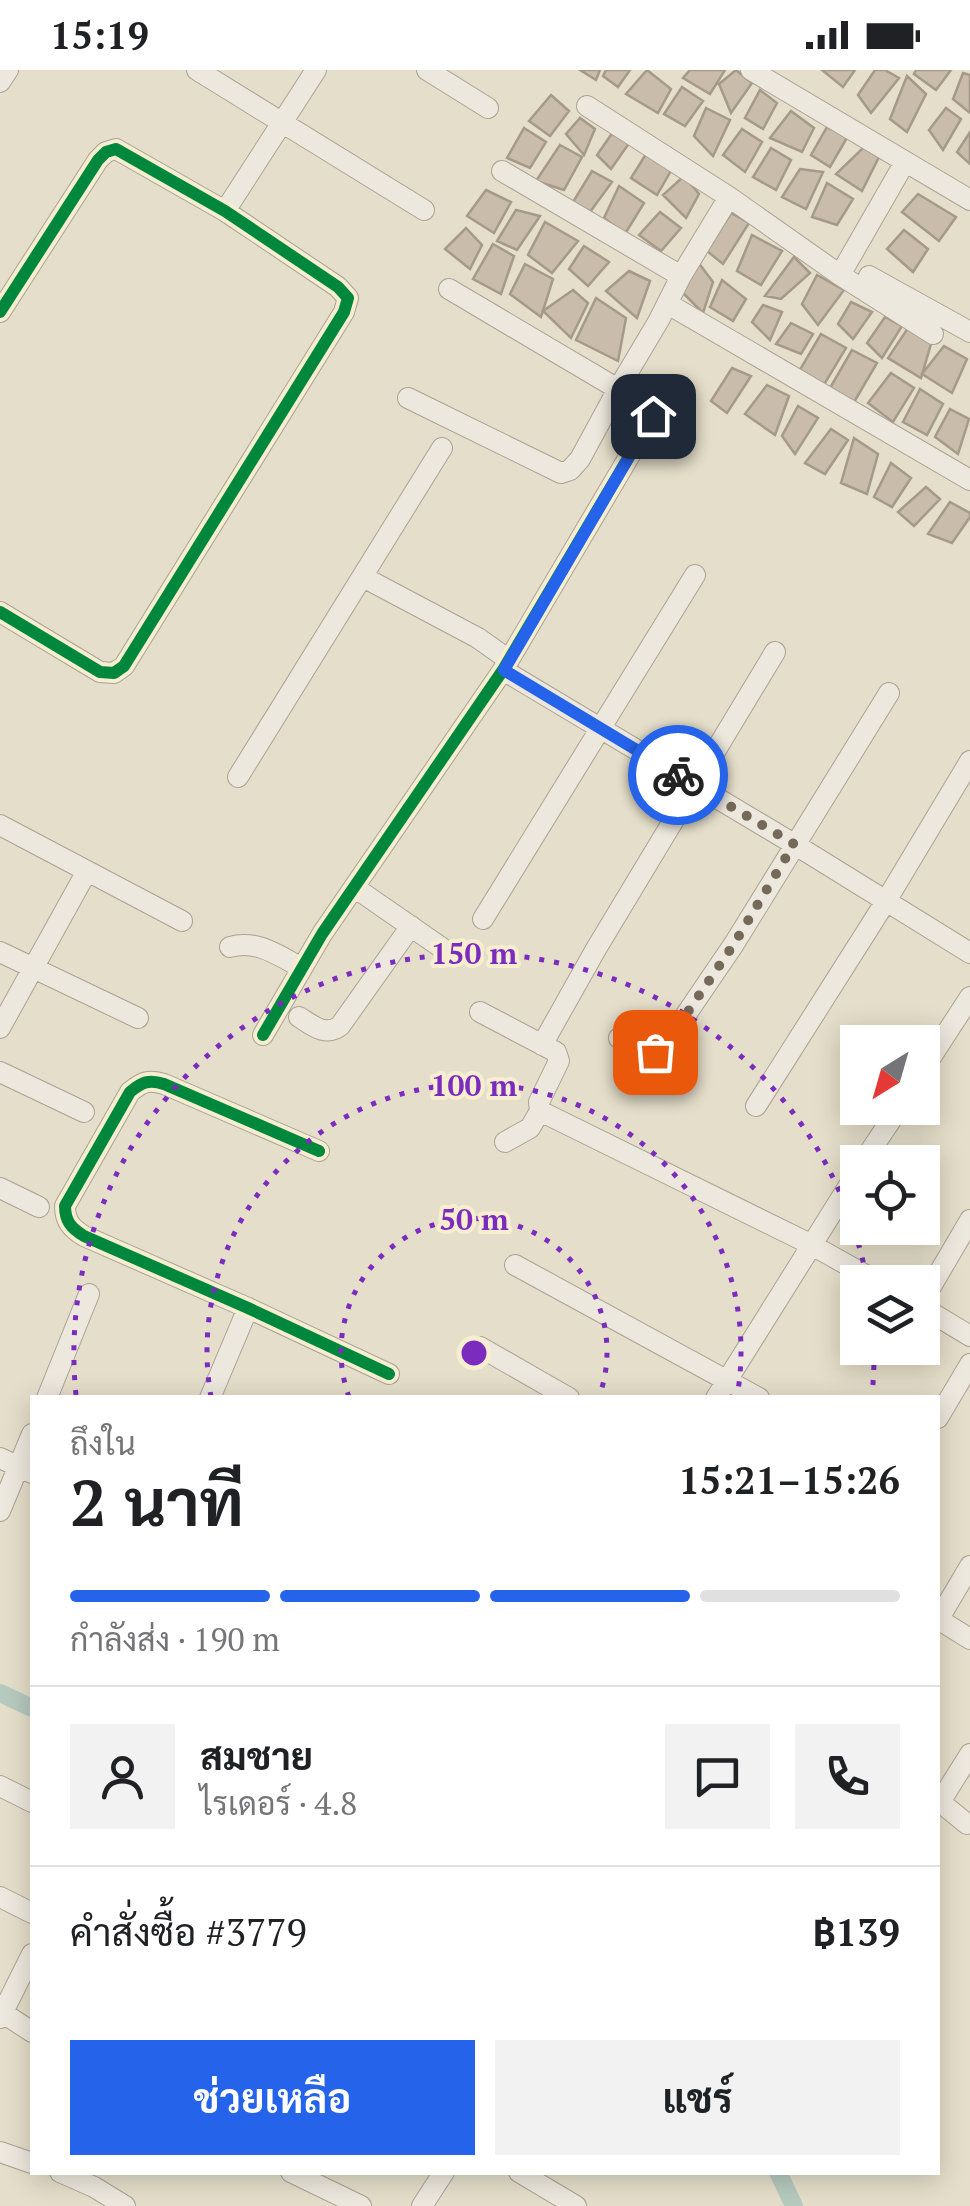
<!DOCTYPE html>
<html lang="th">
<head>
<meta charset="utf-8">
<style>
	body { margin:0; font-family:"PT Serif",Sarabun,serif; background:#f2f2f2; color:#202124; height:100vh; display:flex; flex-direction:column; font-size:38px; white-space:nowrap }
	* { box-sizing:border-box; margin:0 }
	p { font-size:32px; color:#757577 }
	.icon { flex:none; width:55px; height:55px; fill:none; stroke:currentColor; stroke-width:2; stroke-linecap:round; stroke-linejoin:round }
	.map { position:relative; flex:1; overflow:hidden }
	.details { position:absolute; left:30px; top:1325px; width:910px; height:780px; display:flex; flex-direction:column; background:#fff; border-radius:0px; box-shadow:0 5px 25px #0003 }
	.details>* { flex:none }
	.needle { width:65px; rotate:217deg }
	.tools { position:absolute; left:840px; top:955px; display:grid; gap:20px }
	.tools a { display:grid; place-items:center; width:100px; height:100px; border-radius:0px; background:#fff; box-shadow:0 5px 25px #0003; font-size:50px }
	.pin { position:absolute; display:grid; place-items:center; width:85px; height:85px; color:#fff; margin:-42px; border-radius:20px; box-shadow:0 5px 15px #0006 }
	.courier { position:absolute; display:grid; place-items:center; width:100px; height:100px; margin:-50px; border:8px solid #2563eb; border-radius:50%; background:#fff; color:#222; box-shadow:0 2px 12px #0007 }
	.overview em { font-style:normal; font-weight:700 }
	.overview div { display:flex; flex-direction:column-reverse }
	.overview { display:flex; align-items:center; justify-content:space-between; height:170px; padding:0 40px }
	h1 { font-size:65px; font-weight:700; line-height:75px }
	.bar { display:grid; grid-template-columns:repeat(4,1fr); gap:15px 10px; align-content:center; height:120px; padding:0 40px }
	.bar i { height:12px; border-radius:8px; background:#e0e0e0 }
	.bar .current { background:#2563eb }
	.bar p { grid-column:span 4 }
	.line { display:flex; align-items:center; gap:25px; padding:0 40px; border-top:2px solid #e0e0e0 }
	.line div { flex:1 }
	.round { display:grid; place-items:center; flex:none; width:105px; height:105px; border-radius:0px; background:#f2f2f2 }
	.cta { display:flex; gap:20px; margin-top:auto; padding:20px 40px }
	.cta a { flex:1; height:115px; border-radius:0px; background:#2563eb; color:#fff; font-size:40px; font-weight:700; line-height:115px; text-align:center }
	.cta a+a { background:#f2f2f2; color:#202124 }
	.status { display:flex; justify-content:space-between; align-items:center; height:70px; padding:0 50px; background:#fff; direction:ltr }
	.status svg { height:28px; fill:currentColor }
	.map>svg:first-child { display:block }
</style>
</head>
<body>
<div class="status"><b>15:19</b><svg viewBox="0 0 49 12"><path d="M0 12V9h3v3zM5 12V6h3v6zM10 12V3h3v9zM15 12V0h3v12zM26 1h20v11H26zM47 4h2v5h-2z"/></svg></div>
<div class="map">
<svg width="970" height="2136" viewBox="0 0 970 2136">
	<rect width="100%" height="100%" fill="#e5deca"/>
	<g fill="none" stroke-linecap="round" stroke-linejoin="round">
		<path stroke="#b6cabf" stroke-width="18" d="M0 1623 32 1638
			M778 2102 794 2136"/>
	</g>
	<path fill="#c9bcab" stroke="#a5998a" stroke-width="2.5" d="M580 0H600L596 10Z
		M606 0H630L618 17 603 6Z
		M647 0 671 19 658 43 626 24Z
		M690 0H725L710 24 683 8Z
		M736 0 752 13 731 43 719 14Z
		M822 0H855L843 17Z
		M875 0H885L899 8 871 43 858 25Z
		M916 0H951L936 20 914 4Z
		M963 3 970 5V43L953 29Z
		M907 6 926 24 907 62 890 49Z
		M682 17 703 31 685 56 664 44Z
		M760 20 777 33 763 59 745 48Z
		M551 25 569 41 550 66 529 51Z
		M706 38 730 50 713 86 694 66Z
		M946 38 961 49 943 80 929 60Z
		M791 41 814 58 802 82 770 68Z
		M580 48 595 59 584 85 566 64Z
		M827 57 848 66 830 97 811 85Z
		M524 58 546 72 530 98 507 88Z
		M742 59 762 72 745 102 723 85Z
		M613 62 634 66 611 99 597 85Z
		M970 62V94L957 82Z
		M560 75 582 87 564 120 536 111Z
		M864 77 879 87 862 121 836 104Z
		M771 78 791 90 776 120 753 107Z
		M646 84 672 99 657 125 631 108Z
		M800 99 823 102 806 139 782 127Z
		M592 101 612 112 590 142 573 132Z
		M684 106 699 124 686 148 663 125Z
		M827 113 853 129 837 155 812 147Z
		M619 116 644 133 625 164 604 148Z
		M486 120 511 132 494 163 467 146Z
		M918 124 956 147 939 171 902 142Z
		M516 140 540 146 517 180 497 171Z
		M660 142 681 158 661 181 639 165Z
		M731 143 749 153 723 194 707 181Z
		M545 152 578 171 552 203 528 185Z
		M466 158 482 175 470 199 445 179Z
		M904 160 928 179 913 202 887 179Z
		M752 165 782 181 761 215 737 201Z
		M493 174 514 186 501 224 473 209Z
		M584 176 609 192 588 216 569 199Z
		M794 187 810 203 781 229 765 226Z
		M698 192 713 212 703 243 679 219Z
		M525 194 553 209 541 247 510 224Z
		M629 201 650 211 637 248 606 221Z
		M817 205 844 220 818 255 802 234Z
		M722 210 746 229 733 251 710 237Z
		M573 220 588 233 571 268 543 241Z
		M596 228 626 248 618 291 576 270Z
		M851 232 872 242 853 269 838 254Z
		M763 235 782 242 770 270 752 252Z
		M885 247 902 256 882 288 867 273Z
		M791 253 813 264 801 284 776 274Z
		M908 258 931 274 921 308 888 288Z
		M821 264 846 278 822 318 798 303Z
		M944 276 967 289 952 323 922 304Z
		M852 280 877 293 853 334 830 318Z
		M732 298 751 306 727 343 711 331Z
		M891 303 914 318 893 352 868 333Z
		M767 315 789 326 775 365 745 344Z
		M920 319 943 334 927 365 903 352Z
		M798 336 818 348 795 384 782 366Z
		M950 339 969 349 958 384 935 367Z
		M831 359 848 370 825 404 805 393Z
		M854 368 878 384 867 424 841 413Z
		M891 393 911 408 892 437 874 427Z
		M926 417 940 429 914 456 898 442Z
		M950 432 970 443V447L952 473 928 464Z"/>
	<g fill="none" stroke-linecap="round" stroke-linejoin="round">
		<defs>
			<path id="minor" d="M197 0 424 140
				M427 0 488 38
				M751 0 970 130
				M0 12 8 0
				M587 36 729 127 840 205 933 264
				M502 101 681 206
				M225 141 316 0
				M840 205 905 92
				M869 206 970 262
				M449 219 618 319
				M668 234 970 410
				M0 242 98 90 106 82 116 79 225 141 338 217 348 228 344 242 124 596 114 603 100 602 0 542
				M408 328 561 403 570 400 580 389 618 319 659 250 681 206 729 127
				M363 507 478 568 509 590
				M503 600 794 774 970 883
				M238 707 442 378
				M0 755 182 851
				M354 817 455 887
				M483 849 695 505
				M230 877C257 869 279 886 302 898
				M0 882 138 948
				M480 942 556 982 559 991 539 1032 540 1041 810 1174 878 1212
				M299 947C312 955 325 967 340 956L411 856
				M0 958 87 801
				M263 965 322 864 503 600 653 346
				M619 968 641 982H655L668 971 734 874 889 623
				M542 975 596 879 775 582
				M922 1001 970 927
				M0 1002 84 1042
				M756 1036 886 831 970 691
				M505 1072 530 1058 540 1041
				M319 1081 164 1014C149 1009 142 1012 130 1022L65 1136C65 1151 71 1158 84 1166L248 1238 389 1304
				M863 1092 899 1038
				M0 1118 39 1137
				M515 1195 759 1328
				M922 1232 970 1150
				M922 1237 970 1266
				M480 1277 569 1328
				M47 1328 89 1224
				M210 1328 248 1238
				M716 1328 858 1101
				M938 1348 970 1294
				M0 1388 32 1403
				M0 1441 32 1364
				M938 1549 970 1569
				M938 1550 970 1496
				M0 1716 32 1732
				M967 1754 940 1732 970 1684
				M0 1827 32 1843
				M0 1941 32 1962
				M0 1948 32 1884
				M0 2082 32 2093
				M60 2102 94 2117 125 2136
				M291 2102 361 2136
				M519 2102 576 2136
				M422 2136 444 2102"/>
		</defs>
		<use href="#minor" stroke="#aaa294" stroke-width="22"/>
		<use href="#minor" stroke="#ede8dd" stroke-width="20"/>
		<defs>
			<path id="cycleway" d="M0 242 98 90 106 82 116 79 225 141 338 217 348 228 344 242 124 596 114 603 100 602 0 542
				M263 965 322 864 503 600 653 346
				M319 1081 164 1014C149 1009 142 1012 130 1022L65 1136C65 1151 71 1158 84 1166L248 1238 389 1304"/>
		</defs>
		<use href="#cycleway" stroke="#f7eecf" stroke-width="19"/>
		<use href="#cycleway" stroke="#00873e" stroke-width="12"/>
	</g>
	<g fill="none" stroke-linecap="round" stroke-linejoin="round">
		<path stroke="#756a59" stroke-width="10" stroke-dasharray="0 18" d="M655 982 668 971 734 874 794 774 678 705"/>
		<path stroke="#2563eb" stroke-width="12" d="M653 346 504 600 678 705"/>
	</g>
	<g fill="none" stroke="#7b2cbf" stroke-width="5" stroke-dasharray="5 10">
		<path d="M349 1327A133 133 0 1 1 599 1327"/>
		<path d="M211 1327A267 267 0 1 1 737 1327"/>
		<path d="M76 1325A400 400 0 0 1 867 1210M874 1280A400 400 0 0 1 872 1325"/>
	</g>
	<circle cx="474" cy="1283" r="15" fill="#7b2cbf" stroke="#f7eecf" stroke-width="5"/>
	<g font-size="30" text-anchor="middle" font-weight="bold" fill="#7b2cbf" stroke="#f7eecf" stroke-width="8" stroke-linejoin="round" paint-order="stroke">
		<text x="474" y="894">150 m</text>
		<text x="474" y="1026">100 m</text>
		<text x="474" y="1160">50 m</text>
	</g>
</svg>
<div class="tools">
<a><svg class="needle" viewBox="-14 -14 28 28"><path d="M0-13l5 13h-10z" fill="#e53935"/><path d="M0 13l5-13h-10z" fill="#757577"/></svg></a>
<a><svg class="icon" aria-label="locate" viewBox="0 0 24 24"><circle cx="12" cy="12" r="6"/><path d="M12 2v4M12 18v4M2 12h4M18 12h4"/></svg></a>
<a><svg class="icon" aria-label="layers" viewBox="0 0 24 24"><path d="M12 4l9 5-9 5-9-5zM3 14l9 5 9-5"/></svg></a>
</div>
<div class="pin" style="left:655px;top:982px;background:#ea580c"><svg class="icon" aria-label="bag" viewBox="0 0 24 24"><path d="M5 8h14l-1 12H6zM9 8a3 3 0 0 1 6 0"/></svg></div>
<div class="pin" style="left:653px;top:346px;background:#1f2937"><svg class="icon" aria-label="home" viewBox="0 0 24 24"><path d="M3 11l9-7 9 7M6 9v11h12V9"/></svg></div>
<div class="courier" style="left:678px;top:705px"><svg class="icon" aria-label="bike" viewBox="0 0 24 24"><circle cx="6" cy="16" r="4"/><circle cx="18" cy="16" r="4"/><path d="M6 16l4-8h5l3 8M10 8l3 8H6M13 5h3"/></svg></div>
<section class="details">
<div class="overview"><div><h1>2 นาที</h1><p>ถึงใน</p></div><em>15:21–15:26</em></div>
<div class="bar"><i class="current"></i><i class="current"></i><i class="current"></i><i></i><p>กำลังส่ง · 190 m</p></div>
<div class="line" style="height:180px"><a class="round"><svg class="icon" aria-label="person" viewBox="0 0 24 24"><circle cx="12" cy="8" r="4"/><path d="M4 21q1-7 8-7t8 7"/></svg></a><div><b>สมชาย</b><p>ไรเดอร์ · 4.8</p></div><a class="round"><svg class="icon" aria-label="chat" viewBox="0 0 24 24"><path d="M4 5h16v11H9l-5 4z"/></svg></a><a class="round"><svg class="icon" aria-label="phone" viewBox="0 0 24 24"><path d="M5 4h4l2 5-3 2q2 4 5 5l2-3 5 2v4C11 20 4 13 5 4z"/></svg></a></div>
<div class="line" style="height:130px"><div>คำสั่งซื้อ #3779</div><b>฿139</b></div>
<div class="cta"><a>ช่วยเหลือ</a><a>แชร์</a></div>
</section>
</div>
</body>
</html>
